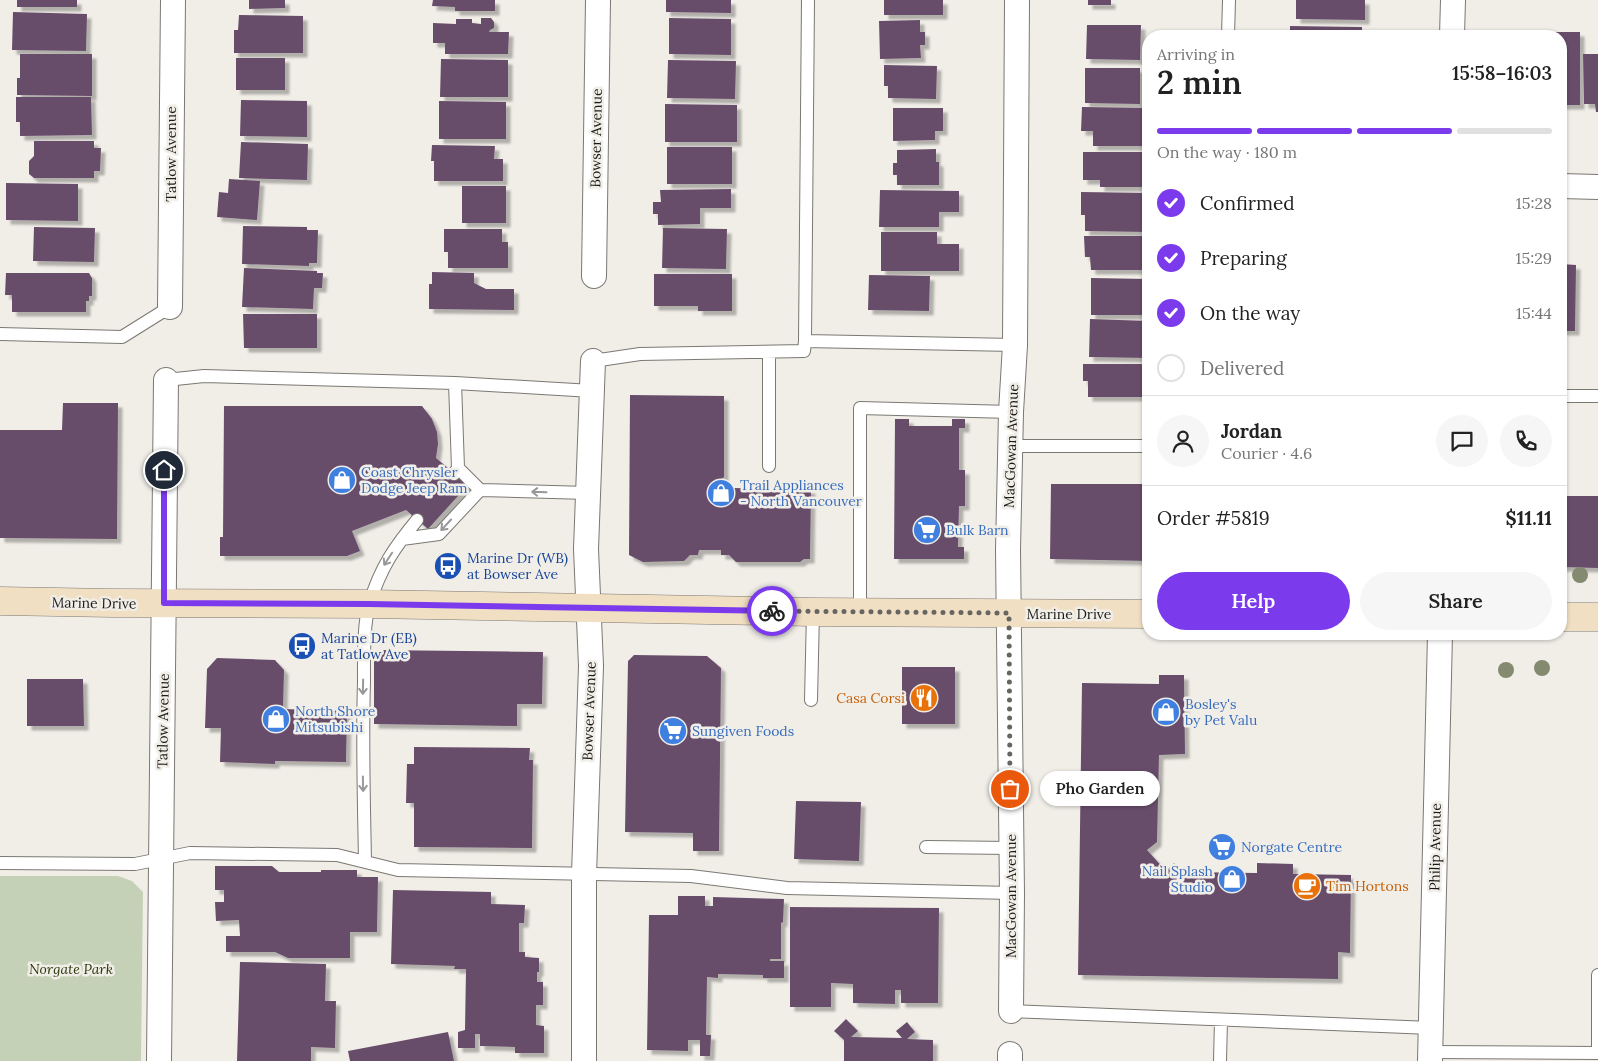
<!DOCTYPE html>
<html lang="en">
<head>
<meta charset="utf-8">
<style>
	body { margin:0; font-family:Lora,serif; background:#f6f6f6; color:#222; height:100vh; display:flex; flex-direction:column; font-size:19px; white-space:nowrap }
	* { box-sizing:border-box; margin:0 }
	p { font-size:16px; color:#767676 }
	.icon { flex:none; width:28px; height:28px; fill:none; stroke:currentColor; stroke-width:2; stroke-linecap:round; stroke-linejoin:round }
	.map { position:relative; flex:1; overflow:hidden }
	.side { position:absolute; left:1142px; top:30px; width:425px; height:610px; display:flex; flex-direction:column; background:#fff; border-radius:20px; box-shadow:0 1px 4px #0004 }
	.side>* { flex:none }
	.pin { position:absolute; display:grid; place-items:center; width:42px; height:42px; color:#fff; margin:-21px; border:2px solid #fff; border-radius:50%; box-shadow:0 1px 5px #0007 }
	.courier { position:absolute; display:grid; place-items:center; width:50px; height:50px; margin:-25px; border:4px solid #7c3aed; border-radius:50%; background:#fff; color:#222; box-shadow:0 1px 6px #0007 }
	.bubble { position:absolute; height:35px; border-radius:18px; background:#fff; box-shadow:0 1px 4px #0004; font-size:16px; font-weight:600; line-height:35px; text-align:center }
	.head em { font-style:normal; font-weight:600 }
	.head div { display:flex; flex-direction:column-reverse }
	.head { display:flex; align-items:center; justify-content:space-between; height:85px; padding:0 15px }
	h1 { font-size:32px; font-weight:600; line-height:38px }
	.bar { display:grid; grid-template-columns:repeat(4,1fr); gap:8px 5px; align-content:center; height:60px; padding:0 15px }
	.bar i { height:6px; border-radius:4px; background:#e0e0e0 }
	.bar .current { background:#7c3aed }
	.bar p { grid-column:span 4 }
	.line { display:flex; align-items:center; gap:12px; padding:0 15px; border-top:1px solid #e0e0e0 }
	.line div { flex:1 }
	.round { display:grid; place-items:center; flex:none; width:52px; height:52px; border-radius:26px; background:#f6f6f6 }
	ol { padding:0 15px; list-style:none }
	li { display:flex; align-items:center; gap:15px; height:55px }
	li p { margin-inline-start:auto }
	li .icon { padding:5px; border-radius:50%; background:#7c3aed; color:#fff; stroke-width:4 }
	li:last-child { color:#767676 }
	li i { width:28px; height:28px; border:2px solid #e0e0e0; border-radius:50% }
	.primary-button { display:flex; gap:10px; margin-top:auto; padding:10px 15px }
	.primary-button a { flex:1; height:58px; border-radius:30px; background:#7c3aed; color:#fff; font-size:20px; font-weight:600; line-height:58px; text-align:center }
	.primary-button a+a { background:#f6f6f6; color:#222 }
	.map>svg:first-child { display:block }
</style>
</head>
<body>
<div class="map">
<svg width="1598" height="1061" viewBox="0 0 1598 1061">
	<defs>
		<filter id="shadow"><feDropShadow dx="4.5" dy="4.5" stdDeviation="1" flood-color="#0004"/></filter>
	</defs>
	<rect width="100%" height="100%" fill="#f1eee8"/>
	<path fill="#c5d1b6" d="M0 876H118L132 881 143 892 141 1061H0Z"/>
	<path fill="#674d6a" filter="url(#shadow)" d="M17 0H77V7H17Z
		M249 0H285V8L249 9Z
		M433 0H495V11H455V7L432 6Z
		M666 0H731V13L666 12Z
		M884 0H943V15H884Z
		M1088 0H1111V5H1088Z
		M1296 0H1365V20L1296 19Z
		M13 12 87 14 86 51 12 50Z
		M239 15 303 16V53H234V30H238Z
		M481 18H491L494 22V28L490 30 489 32H509L508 54H445V43H433V23L456 24V19H472V23L481 24Z
		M669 18 731 19V55L669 54Z
		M920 20V32H925V45H920L921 58 880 59 879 21Z
		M1087 25H1141L1140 60 1086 59Z
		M1290 26 1362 27V36H1290Z
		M1545 32H1580V105H1561V36H1545Z
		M20 54H92V96L17 95V78H20Z
		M1583 54H1598V112H1596L1595 104H1584Z
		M236 58H285V90H236Z
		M441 59 508 60V97H440Z
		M668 60 736 61 735 99 667 98Z
		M884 65 937 66 936 99 888 98V86H884Z
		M1085 68H1140V104L1085 103Z
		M16 97H91L92 135 20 136V122H16Z
		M241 100 307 101V137L240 136Z
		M439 101 506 102V139H439Z
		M665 104 737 105V142H665Z
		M1082 107 1149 108 1148 146H1093V131H1081Z
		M893 108H943V131H935V140L893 141Z
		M34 141H94V148H101L100 171H94V178H34L29 174V161L34 156Z
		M241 142 308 144 307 180 239 178Z
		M432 145 495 146 494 159H503V181H434V161H431Z
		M667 147H732V184H667Z
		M936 149V162H939V185H897V175H893V163H897V150Z
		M1083 152H1149V187H1100V180H1083Z
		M229 179 260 181 257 220 217 217 219 192 228 193Z
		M6 183 78 184V221L6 220Z
		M462 186H506V223H462Z
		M731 189V208H700V224L658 225V214H653V202H661L660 190Z
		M880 190 959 191V212H939V227H879Z
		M1081 192 1149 193V232L1085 231V215H1081Z
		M243 226 307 227V230H318L317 263H309V266L242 264Z
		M34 227 95 228 94 262 33 261Z
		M663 228 727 229 726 269 662 268Z
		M444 229H502V242H508V268H448V252H444Z
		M881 232H937V244H959V271H881Z
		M1084 236H1149V270H1091L1090 257H1085Z
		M1561 264 1576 265 1575 331H1561Z
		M244 268 317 271V273H323L322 288H314L313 309 242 307Z
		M432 272 474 273V283L486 289H514V310L429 309V284H432Z
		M6 273H89L92 278V296H89V301H86V312H12V295H5Z
		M654 274H732V311H698V306H654Z
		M869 275 930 276 929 311 868 310Z
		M1091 278 1149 279V315H1091Z
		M243 314H317V348H244Z
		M1090 319 1149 321V358L1089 357Z
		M1083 364H1149V397H1088V381H1083Z
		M630 395 724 396V477L720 480 730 491 732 488 811 489 810 559H804L800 562H736L729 555H721V550H699L698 555H690L684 561 643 562 629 555Z
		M63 403H118L117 539 0 538V430H62Z
		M224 406H422L432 419 437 432 438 444 436 458 468 485 428 529 406 510 352 531 360 551 347 556H220V537H223Z
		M895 419H909V426H952V419H965V428H959V470H965V506H959L958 547H964V559H894Z
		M1051 484H1149V561L1050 559Z
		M1561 496H1598V568L1561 567Z
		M374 650 543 652 542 704H517V726L374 724Z
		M634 655 707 656 721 668 719 851H693V833L625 832 628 661Z
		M217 658 275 660 284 670 283 709 347 711 346 762 275 761V764L220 762 221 728H205L207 669Z
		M902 667H955V724H902Z
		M1159 675H1184L1185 754 1159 755 1157 842 1147 850 1166 871 1174 863 1183 872 1257 873V863L1293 864V874L1351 875 1350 953 1338 952V979L1078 975 1082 683 1159 684Z
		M27 679H83L84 726H27Z
		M414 747 530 748 529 760H533L532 848 414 847V803H406L407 764H414Z
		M796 801 861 802 859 861 794 859Z
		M215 866H272L279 872H321V870H357V877H378L377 932H350V958H288L275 952H226V936H240L239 920 216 921 215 902H224V890H215Z
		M393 890 491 892V904L525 905 524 923H519V952H525V957L539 958V972H537V982H543V1005H536V1025L544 1026V1053H515V1047L480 1046V1034H475V1048H458V1032L465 1030 466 969H454L455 966 391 964Z
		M678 896H705V906H713V897L784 899 783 922 781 923V959H770V961H784V978H763V975L718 974V978L707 977 706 1035H711L710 1056H700V1040H688V1051L647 1050 649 915H678Z
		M790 907 939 908 938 1003H901V990H895V1004L853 1003V984L831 983V1007H790Z
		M240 962 326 964 325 1001H336L335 1048 311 1047V1061H237Z
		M846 1019 858 1031 851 1037 902 1038 896 1031 907 1022 915 1032 907 1039 933 1040V1061H844V1040L834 1031Z
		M448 1032 454 1061H350L348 1051Z"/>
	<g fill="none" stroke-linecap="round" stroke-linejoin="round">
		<defs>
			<path id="lane" d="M808 0 805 341 1015 345
				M1228 36 1229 0
				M0 334 122 337 170 307
				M593 361 640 354 804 351 805 341
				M166 380 204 376 455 383 592 391
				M1561 396H1598
				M1010 446H1149
				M769 466V352
				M458 468 480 490 588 493
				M454 474 458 468 455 383
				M402 539 439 534 480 490
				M860 612V408L1011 412
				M811 700 813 612
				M926 847 1011 848
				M365 862C364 802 362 742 364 682 364 659 363 623 370 602 381 567 394 548 417 520
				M0 863 135 864 190 853 337 855 398 870 691 876 787 888 1012 893
				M1011 1011 1431 1028
				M1431 1052 1598 1053V975
				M1220 1061 1221 1020"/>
			<path id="street" d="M1452 36 1453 0
				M1561 186 1598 187
				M594 276 598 0
				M170 307 173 0
				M1011 1011 1012 893 1008 550 1011 412 1015 345 1017 0
				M159 1061 166 380
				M584 1061V875L591 666 586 549 593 361
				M1010 1061V1054
				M1430 1061 1440 634"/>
			<path id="secondary" d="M0 601 112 603 369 604 813 612 1149 614
				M1561 617H1598"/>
		</defs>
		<use href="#lane" stroke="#7b7873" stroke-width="14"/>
		<use href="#street" stroke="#7b7873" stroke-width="26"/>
		<use href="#secondary" stroke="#7b7873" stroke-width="29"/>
		<use href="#lane" stroke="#fff" stroke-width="12"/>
		<use href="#street" stroke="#fff" stroke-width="24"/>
		<use href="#secondary" stroke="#f0dfc2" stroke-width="28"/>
	</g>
	<g fill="#848a6f">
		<circle cx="1580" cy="575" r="8"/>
		<circle cx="1542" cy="668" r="8"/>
		<circle cx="1506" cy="670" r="8"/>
	</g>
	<defs><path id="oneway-shaft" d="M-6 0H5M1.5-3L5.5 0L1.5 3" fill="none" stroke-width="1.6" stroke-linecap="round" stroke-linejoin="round" transform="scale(1.25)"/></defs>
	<g stroke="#999898">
		<use href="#oneway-shaft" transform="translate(539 492) rotate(-178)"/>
		<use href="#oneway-shaft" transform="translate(446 525) rotate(133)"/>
		<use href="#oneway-shaft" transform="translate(388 559) rotate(123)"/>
		<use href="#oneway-shaft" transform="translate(363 687) rotate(91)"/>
		<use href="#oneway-shaft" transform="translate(363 784) rotate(89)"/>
	</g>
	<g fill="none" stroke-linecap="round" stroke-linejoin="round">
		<path stroke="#676561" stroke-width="5" stroke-dasharray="0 9" d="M772 611 1009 613 1010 789"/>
		<path stroke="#7c3aed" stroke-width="6" d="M164 470V603L369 604 772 611"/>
	</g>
	<defs>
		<symbol id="shop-disc" viewBox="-11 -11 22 22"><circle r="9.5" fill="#3f7fe0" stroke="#f1eee8"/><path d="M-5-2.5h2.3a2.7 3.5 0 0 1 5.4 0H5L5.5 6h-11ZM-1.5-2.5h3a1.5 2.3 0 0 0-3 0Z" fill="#fff"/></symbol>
		<symbol id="supermarket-disc" viewBox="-11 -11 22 22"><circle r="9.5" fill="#3f7fe0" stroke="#f1eee8"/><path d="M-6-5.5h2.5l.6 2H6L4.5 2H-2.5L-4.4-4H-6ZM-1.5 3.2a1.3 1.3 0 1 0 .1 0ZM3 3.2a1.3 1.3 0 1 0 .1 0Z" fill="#fff"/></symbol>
		<symbol id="bus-disc" viewBox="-11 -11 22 22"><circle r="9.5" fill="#1a4fb4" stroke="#f1eee8"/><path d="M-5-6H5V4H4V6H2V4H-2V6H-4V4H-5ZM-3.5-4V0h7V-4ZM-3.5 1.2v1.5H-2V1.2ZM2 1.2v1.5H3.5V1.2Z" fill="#fff"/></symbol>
		<symbol id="restaurant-disc" viewBox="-11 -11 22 22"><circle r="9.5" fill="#e8710a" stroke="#f1eee8"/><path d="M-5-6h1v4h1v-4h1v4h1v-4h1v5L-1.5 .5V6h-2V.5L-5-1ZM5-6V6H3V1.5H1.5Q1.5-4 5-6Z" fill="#fff"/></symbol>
		<symbol id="cafe-disc" viewBox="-11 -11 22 22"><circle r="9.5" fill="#e8710a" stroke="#f1eee8"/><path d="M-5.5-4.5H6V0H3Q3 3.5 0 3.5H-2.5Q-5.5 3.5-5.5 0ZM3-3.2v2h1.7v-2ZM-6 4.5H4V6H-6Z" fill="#fff"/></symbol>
	</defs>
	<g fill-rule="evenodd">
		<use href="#shop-disc" x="326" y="464" width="32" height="32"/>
		<use href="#shop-disc" x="705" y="477" width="32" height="32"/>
		<use href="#supermarket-disc" x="911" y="514" width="32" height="32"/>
		<use href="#bus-disc" x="432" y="550" width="32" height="32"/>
		<use href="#bus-disc" x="286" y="630" width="32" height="32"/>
		<use href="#restaurant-disc" x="908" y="682" width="32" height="32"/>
		<use href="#shop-disc" x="1150" y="696" width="32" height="32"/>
		<use href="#shop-disc" x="260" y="703" width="32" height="32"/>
		<use href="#supermarket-disc" x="657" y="715" width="32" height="32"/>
		<use href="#supermarket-disc" x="1206" y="831" width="32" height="32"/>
		<use href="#shop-disc" x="1216" y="863" width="32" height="32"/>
		<use href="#cafe-disc" x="1291" y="870" width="32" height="32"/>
	</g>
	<g text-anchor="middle" stroke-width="5" stroke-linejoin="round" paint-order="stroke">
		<g font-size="14" fill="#1c1b19" stroke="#f1eee8">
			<text transform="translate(596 138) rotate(-89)" y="5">Bowser Avenue</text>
			<text transform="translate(171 154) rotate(-90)" y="5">Tatlow Avenue</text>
			<text transform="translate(1011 446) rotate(-88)" y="5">MacGowan Avenue</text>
			<text transform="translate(94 603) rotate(1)" y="5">Marine Drive</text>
			<text x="1069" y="619">Marine Drive</text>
			<text transform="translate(589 711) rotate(-88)" y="5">Bowser Avenue</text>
			<text transform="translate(163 721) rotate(-89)" y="5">Tatlow Avenue</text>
			<text transform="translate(1435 847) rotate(-89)" y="5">Philip Avenue</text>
			<text transform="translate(1011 896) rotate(-90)" y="5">MacGowan Avenue</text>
		</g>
		<g font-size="14" fill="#366cbe" stroke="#f1eee8" text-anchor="start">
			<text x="361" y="477">Coast Chrysler<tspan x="361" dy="16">Dodge Jeep Ram</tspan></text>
			<text x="740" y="490">Trail Appliances<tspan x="740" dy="16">- North Vancouver</tspan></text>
			<text x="946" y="535">Bulk Barn</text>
			<text x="1185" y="709">Bosley's<tspan x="1185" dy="16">by Pet Valu</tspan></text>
			<text x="295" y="716">North Shore<tspan x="295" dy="16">Mitsubishi</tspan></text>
			<text x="692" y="736">Sungiven Foods</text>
			<text x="1241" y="852">Norgate Centre</text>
			<text x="1213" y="876" text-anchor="end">Nail Splash<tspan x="1213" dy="16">Studio</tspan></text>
		</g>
		<g font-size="14" fill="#164399" stroke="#f1eee8" text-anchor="start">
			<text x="467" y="563">Marine Dr (WB)<tspan x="467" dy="16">at Bowser Ave</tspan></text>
			<text x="321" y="643">Marine Dr (EB)<tspan x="321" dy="16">at Tatlow Ave</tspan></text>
		</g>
		<g font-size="14" fill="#c56008" stroke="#f1eee8" text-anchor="end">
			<text x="905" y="703">Casa Corsi</text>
			<text x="1326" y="891" text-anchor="start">Tim Hortons</text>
		</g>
		<g font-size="14" font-style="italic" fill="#2a390c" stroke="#f1eee8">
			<text x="71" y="974">Norgate Park</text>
		</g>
	</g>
</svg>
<div class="pin" style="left:1010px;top:789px;background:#ea580c"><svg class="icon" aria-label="bag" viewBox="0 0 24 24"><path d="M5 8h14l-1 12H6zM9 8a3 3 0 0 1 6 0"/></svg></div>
<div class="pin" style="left:164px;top:470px;background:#1f2937"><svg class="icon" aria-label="home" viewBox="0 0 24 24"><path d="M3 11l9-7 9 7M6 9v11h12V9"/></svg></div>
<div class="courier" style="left:772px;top:611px"><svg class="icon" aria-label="bike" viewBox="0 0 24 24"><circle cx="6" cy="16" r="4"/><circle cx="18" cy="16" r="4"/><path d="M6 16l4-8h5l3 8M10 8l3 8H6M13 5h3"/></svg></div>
<div class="bubble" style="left:1040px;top:771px;width:120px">Pho Garden</div>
<section class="side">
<div class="head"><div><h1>2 min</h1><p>Arriving in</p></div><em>15:58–16:03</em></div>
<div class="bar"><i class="current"></i><i class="current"></i><i class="current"></i><i></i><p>On the way · 180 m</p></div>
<ol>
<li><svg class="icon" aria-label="check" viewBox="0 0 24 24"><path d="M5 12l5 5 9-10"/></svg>Confirmed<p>15:28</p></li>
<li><svg class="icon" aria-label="check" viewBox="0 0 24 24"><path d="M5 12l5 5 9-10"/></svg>Preparing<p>15:29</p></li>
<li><svg class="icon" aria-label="check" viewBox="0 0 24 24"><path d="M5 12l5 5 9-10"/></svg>On the way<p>15:44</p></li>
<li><i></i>Delivered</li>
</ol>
<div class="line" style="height:90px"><a class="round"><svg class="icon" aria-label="person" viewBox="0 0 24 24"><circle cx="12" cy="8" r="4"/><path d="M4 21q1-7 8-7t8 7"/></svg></a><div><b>Jordan</b><p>Courier · 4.6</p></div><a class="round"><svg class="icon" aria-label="chat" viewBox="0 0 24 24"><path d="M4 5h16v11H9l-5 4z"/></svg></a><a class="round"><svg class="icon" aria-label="phone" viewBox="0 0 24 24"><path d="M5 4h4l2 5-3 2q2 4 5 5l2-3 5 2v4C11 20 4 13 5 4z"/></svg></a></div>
<div class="line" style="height:65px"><div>Order #5819</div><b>$11.11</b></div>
<div class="primary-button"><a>Help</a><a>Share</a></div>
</section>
</div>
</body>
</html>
